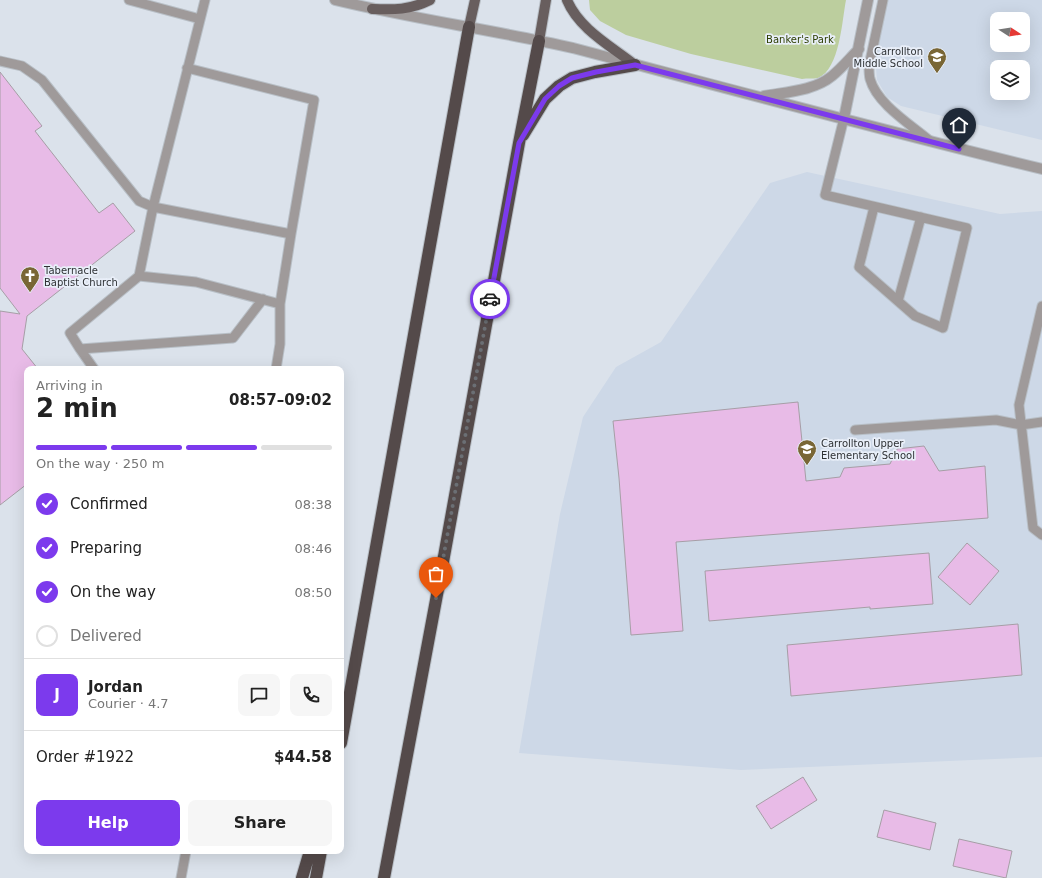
<!DOCTYPE html>
<html lang="en">
<head>
<meta charset="utf-8">
<style>
	body { margin:0; font-family:"DejaVu Sans",sans-serif; background:#f6f6f6; color:#222; height:100vh; display:flex; flex-direction:column; font-size:15px; white-space:nowrap }
	* { box-sizing:border-box; margin:0 }
	p { font-size:13px; color:#767676 }
	.icon { flex:none; width:22px; height:22px; fill:none; stroke:currentColor; stroke-width:2; stroke-linecap:round; stroke-linejoin:round }
	.map { position:relative; flex:1; overflow:hidden }
	.panel { position:absolute; left:24px; top:366px; width:320px; height:488px; display:flex; flex-direction:column; background:#fff; border-radius:8px; box-shadow:0 4px 16px #0002 }
	.panel>* { flex:none }
	.needle { width:26px; rotate:102deg }
	.fabs { position:absolute; left:990px; top:12px; display:grid; gap:8px }
	.fabs a { display:grid; place-items:center; width:40px; height:40px; border-radius:8px; background:#fff; box-shadow:0 4px 16px #0002; font-size:20px }
	.pin { position:absolute; display:grid; place-items:center; width:34px; height:34px; color:#fff; margin:-41px -17px; border-radius:50% 50% 50% 0; rotate:-45deg; box-shadow:0 0 4px #0007 }
	.pin .icon { rotate:45deg }
	.courier { position:absolute; display:grid; place-items:center; width:40px; height:40px; margin:-20px; border:3px solid #7c3aed; border-radius:50%; background:#fff; color:#222; box-shadow:0 1px 5px #0007 }
	.headline em { font-style:normal; font-weight:800 }
	.headline div { display:flex; flex-direction:column-reverse }
	.headline { display:flex; align-items:center; justify-content:space-between; height:68px; padding:0 12px }
	h1 { font-size:26px; font-weight:800; line-height:30px }
	.bar { display:grid; grid-template-columns:repeat(4,1fr); gap:6px 4px; align-content:center; height:48px; padding:0 12px }
	.bar i { height:5px; border-radius:3px; background:#e0e0e0 }
	.bar .active { background:#7c3aed }
	.bar p { grid-column:span 4 }
	.line { display:flex; align-items:center; gap:10px; padding:0 12px; border-top:1px solid #e0e0e0 }
	.line div { flex:1 }
	.round { display:grid; place-items:center; flex:none; width:42px; height:42px; border-radius:8px; background:#f6f6f6 }
	ol { padding:0 12px; list-style:none }
	li { display:flex; align-items:center; gap:12px; height:44px }
	li p { margin-inline-start:auto }
	li .icon { padding:4px; border-radius:50%; background:#7c3aed; color:#fff; stroke-width:4 }
	li:last-child { color:#767676 }
	li i { width:22px; height:22px; border:2px solid #e0e0e0; border-radius:50% }
	.cta { display:flex; gap:8px; margin-top:auto; padding:8px 12px }
	.cta a { flex:1; height:46px; border-radius:8px; background:#7c3aed; color:#fff; font-size:16px; font-weight:800; line-height:46px; text-align:center }
	.cta a+a { background:#f6f6f6; color:#222 }
	.map>svg:first-child { display:block }
</style>
</head>
<body>
<div class="map">
<svg width="1042" height="878" viewBox="0 0 1042 878">
	<rect width="100%" height="100%" fill="#dbe2eb"/>
	<path fill="#cdd8e7" fill-rule="evenodd" d="M885 0H1042V140L901 106 887 97 877 80 875 56ZM997 19H1023V45H997ZM997 67H1023V93H997Z
		M807 172 1000 214 1042 211V757L741 770 519 753 560 514 583 417 616 367 661 342 770 183Z"/>
	<path fill="#bcce9e" d="M589 0H846C842 20 840 69 818 78 813 79 807 78 802 79L691 54 626 35 600 21 590 10Z"/>
	<path fill="#e8bbe7" stroke="#a69ea6" d="M0 72 42 126 35 131 99 213 113 203 135 231 27 316 22 349 38 369H27V484L0 505V311L20 314 0 288Z
		M798 402 806 481 840 477 844 468 890 464 897 449 924 446 939 471 985 466 988 518 676 542 683 631 631 635 619 478 613 421Z
		M967 543 999 571 970 605 938 577Z
		M929 553 933 604 870 609V607L709 621 705 571Z
		M1018 624 1022 675 791 696 787 645Z
		M803 777 817 800 771 829 756 806Z
		M884 810 936 823 930 850 877 837Z
		M959 839 1012 851 1006 878 953 866Z"/>
	<g fill="none" stroke-linecap="round" stroke-linejoin="round">
		<defs>
			<path id="lane" d="M129 0 200 19
				M883 0 869 66C869 70 869 75 870 79 877 104 910 124 930 141
				M0 61 22 66 42 80 139 201 153 207 291 234 314 100 187 68
				M844 118 825 195 967 228 943 328 915 316 859 267 874 207
				M139 276 196 282 280 304V344L276 369
				M898 301 921 217
				M280 304 291 234
				M1042 306 1019 405 1033 528 1042 535
				M80 349 70 333 139 276 153 207 205 0
				M94 369 80 349 233 338 263 299
				M855 430 996 420 1021 425 1042 422
				M181 878 186 851"/>
			<path id="street" d="M335 0C413 19 494 30 573 48 729 89 885 131 1042 169
				M764 96C786 92 814 91 832 76 842 68 850 58 859 49
				M844 118 868 0"/>
			<path id="primary" d="M567 0C579 29 611 46 635 65
				M372 9C394 10 410 10 430 0
				M469 27 475 0
				M539 41 546 0"/>
			<path id="highway" d="M523 135 545 99 559 86 572 78 595 72 635 65
				M341 743 469 27
				M302 878 310 851
				M316 878 321 851
				M384 878 439 584 519 143 539 41"/>
		</defs>
		<use href="#lane" stroke="#b8bfc6" stroke-width="11"/>
		<use href="#street" stroke="#b8bfc6" stroke-width="12"/>
		<use href="#primary" stroke="#b8bfc6" stroke-width="12"/>
		<use href="#highway" stroke="#b8bfc6" stroke-width="14"/>
		<use href="#lane" stroke="#9f9a9a" stroke-width="9"/>
		<use href="#street" stroke="#9f9a9a" stroke-width="10"/>
		<use href="#primary" stroke="#685e5e" stroke-width="10"/>
		<use href="#highway" stroke="#544a4a" stroke-width="12"/>
	</g>
	<g fill="none" stroke-linecap="round" stroke-linejoin="round">
		<path stroke="#6b6f74" stroke-width="4" stroke-dasharray="0 7.2" d="M436 598 490 299"/>
		<path stroke="#7c3aed" stroke-width="5" d="M490 299 519 143 545 99 559 86 572 78 596 72 635 65 959 149"/>
	</g>
	<defs>
		<symbol id="school-pin" viewBox="-11 -11 22 30"><path d="M0 17L-7.5 6A9.5 9.5 0 1 1 7.5 6Z" fill="#796635" stroke="#e9eff9"/><path d="M0-5L7-2L0 1L-7-2ZM-4 1L0 2.5L4 1V4Q0 6-4 4Z" fill="#fff"/></symbol>
		<symbol id="church-pin" viewBox="-11 -11 22 30"><path d="M0 17L-7.5 6A9.5 9.5 0 1 1 7.5 6Z" fill="#796635" stroke="#e9eff9"/><path d="M-1.2-6h2.4v3.5h3.3v2.4h-3.3V6h-2.4V-.1h-3.3v-2.4h3.3Z" fill="#fff"/></symbol>
	</defs>
	<g fill-rule="evenodd">
		<use href="#school-pin" x="926" y="46" width="22" height="30"/>
		<use href="#church-pin" x="19" y="265" width="22" height="30"/>
		<use href="#school-pin" x="796" y="438" width="22" height="30"/>
	</g>
	<g text-anchor="middle" stroke-width="3.5" stroke-linejoin="round" paint-order="stroke">
		<g font-size="10" fill="#2d3e00" stroke="#e9eff9">
			<text x="800" y="43">Banker's Park</text>
		</g>
		<g font-size="10" fill="#2e3134" stroke="#e9eff9" text-anchor="start">
			<text x="923" y="55" text-anchor="end">Carrollton<tspan x="923" dy="12">Middle School</tspan></text>
			<text x="44" y="274">Tabernacle<tspan x="44" dy="12">Baptist Church</tspan></text>
			<text x="821" y="447">Carrollton Upper<tspan x="821" dy="12">Elementary School</tspan></text>
		</g>
	</g>
</svg>
<div class="fabs">
<a><svg class="needle" viewBox="-14 -14 28 28"><path d="M0-13l5 13h-10z" fill="#e53935"/><path d="M0 13l5-13h-10z" fill="#767676"/></svg></a>
<a><svg class="icon" aria-label="layers" viewBox="0 0 24 24"><path d="M12 4l9 5-9 5-9-5zM3 14l9 5 9-5"/></svg></a>
</div>
<div class="pin" style="left:436px;top:598px;background:#ea580c"><svg class="icon" aria-label="bag" viewBox="0 0 24 24"><path d="M5 8h14l-1 12H6zM9 8a3 3 0 0 1 6 0"/></svg></div>
<div class="pin" style="left:959px;top:149px;background:#1f2937"><svg class="icon" aria-label="home" viewBox="0 0 24 24"><path d="M3 11l9-7 9 7M6 9v11h12V9"/></svg></div>
<div class="courier" style="left:490px;top:299px"><svg class="icon" aria-label="car" viewBox="0 0 24 24"><path d="M5 17H2v-5l4-1 3-4h7l3 4 3 1v5h-3M9 17h6M6 11h13"/><circle cx="7" cy="17" r="2"/><circle cx="17" cy="17" r="2"/></svg></div>
<section class="panel">
<div class="headline"><div><h1>2 min</h1><p>Arriving in</p></div><em>08:57–09:02</em></div>
<div class="bar"><i class="active"></i><i class="active"></i><i class="active"></i><i></i><p>On the way · 250 m</p></div>
<ol>
<li><svg class="icon" aria-label="check" viewBox="0 0 24 24"><path d="M5 12l5 5 9-10"/></svg>Confirmed<p>08:38</p></li>
<li><svg class="icon" aria-label="check" viewBox="0 0 24 24"><path d="M5 12l5 5 9-10"/></svg>Preparing<p>08:46</p></li>
<li><svg class="icon" aria-label="check" viewBox="0 0 24 24"><path d="M5 12l5 5 9-10"/></svg>On the way<p>08:50</p></li>
<li><i></i>Delivered</li>
</ol>
<div class="line" style="height:72px"><b class="round" style="background:#7c3aed;color:#fff">J</b><div><b>Jordan</b><p>Courier · 4.7</p></div><a class="round"><svg class="icon" aria-label="chat" viewBox="0 0 24 24"><path d="M4 5h16v11H9l-5 4z"/></svg></a><a class="round"><svg class="icon" aria-label="phone" viewBox="0 0 24 24"><path d="M5 4h4l2 5-3 2q2 4 5 5l2-3 5 2v4C11 20 4 13 5 4z"/></svg></a></div>
<div class="line" style="height:52px"><div>Order #1922</div><b>$44.58</b></div>
<div class="cta"><a>Help</a><a>Share</a></div>
</section>
</div>
</body>
</html>
